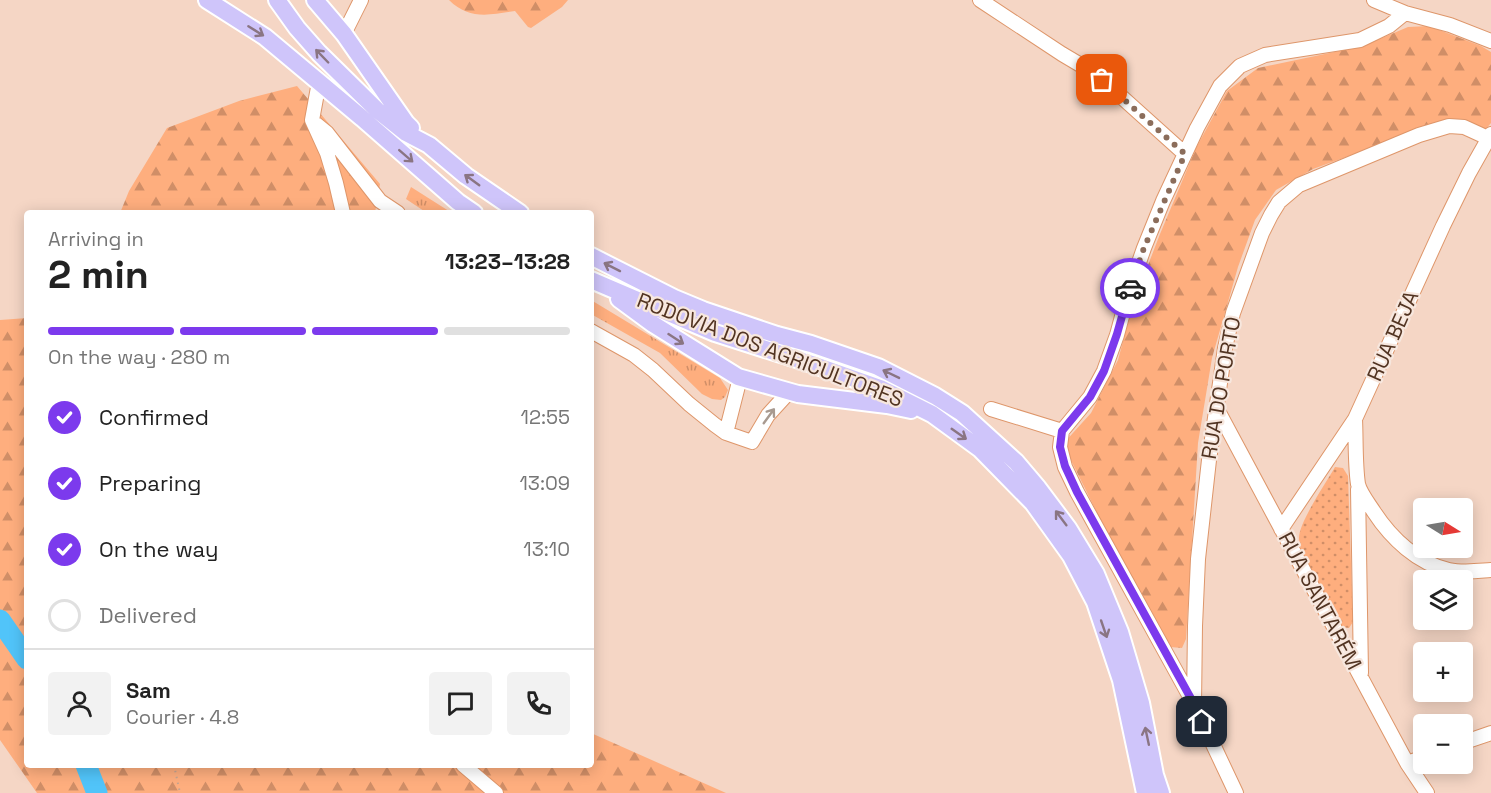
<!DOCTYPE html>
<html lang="en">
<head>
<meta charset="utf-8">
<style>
	body { margin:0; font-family:"Space Grotesk",sans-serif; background:#f2f2f2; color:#222; height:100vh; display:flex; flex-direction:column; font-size:22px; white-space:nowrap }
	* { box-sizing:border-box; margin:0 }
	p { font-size:20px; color:#767676 }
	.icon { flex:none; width:33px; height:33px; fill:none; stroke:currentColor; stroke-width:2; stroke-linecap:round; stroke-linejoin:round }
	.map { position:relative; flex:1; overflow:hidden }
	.side { position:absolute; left:24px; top:210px; width:570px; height:558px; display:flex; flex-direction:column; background:#fff; border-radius:6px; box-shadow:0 3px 15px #0003 }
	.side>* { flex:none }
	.needle { width:39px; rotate:101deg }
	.buttons { position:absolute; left:1413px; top:498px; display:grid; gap:12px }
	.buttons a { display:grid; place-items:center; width:60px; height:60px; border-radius:6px; background:#fff; box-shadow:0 3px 15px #0003; font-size:30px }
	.pin { position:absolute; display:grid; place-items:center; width:51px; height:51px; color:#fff; margin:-26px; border-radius:12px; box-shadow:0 3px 9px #0006 }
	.courier { position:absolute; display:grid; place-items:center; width:60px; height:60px; margin:-30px; border:4px solid #7c3aed; border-radius:50%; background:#fff; color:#222; box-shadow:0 2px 8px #0007 }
	.overview em { font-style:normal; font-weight:700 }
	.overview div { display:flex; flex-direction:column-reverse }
	.overview { display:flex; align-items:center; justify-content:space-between; height:102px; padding:0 24px }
	h1 { font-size:39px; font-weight:700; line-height:45px }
	.bar { display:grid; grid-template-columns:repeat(4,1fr); gap:9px 6px; align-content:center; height:72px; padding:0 24px }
	.bar i { height:8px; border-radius:4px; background:#e0e0e0 }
	.bar .active { background:#7c3aed }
	.bar p { grid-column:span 4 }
	.line { display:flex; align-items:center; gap:15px; padding:0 24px; border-top:2px solid #e0e0e0 }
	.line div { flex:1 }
	.round { display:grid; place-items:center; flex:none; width:63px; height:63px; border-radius:6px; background:#f2f2f2 }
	ol { padding:0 24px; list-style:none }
	li { display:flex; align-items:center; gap:18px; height:66px }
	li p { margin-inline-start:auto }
	li .icon { padding:6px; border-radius:50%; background:#7c3aed; color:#fff; stroke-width:4 }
	li:last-child { color:#767676 }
	li i { width:33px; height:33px; border:3px solid #e0e0e0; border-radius:50% }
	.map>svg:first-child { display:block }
</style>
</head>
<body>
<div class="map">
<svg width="1491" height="793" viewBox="0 0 1491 793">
	<defs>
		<pattern id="grass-tufts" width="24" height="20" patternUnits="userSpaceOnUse" patternTransform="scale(1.5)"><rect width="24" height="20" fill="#feae7e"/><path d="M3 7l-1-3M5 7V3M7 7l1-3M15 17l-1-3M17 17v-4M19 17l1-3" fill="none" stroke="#d08e67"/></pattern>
		<pattern id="forest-firs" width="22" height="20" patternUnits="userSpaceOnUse" patternTransform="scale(1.5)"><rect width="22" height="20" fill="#feae7e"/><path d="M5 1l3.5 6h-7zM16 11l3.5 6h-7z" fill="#d08e67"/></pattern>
		<pattern id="park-dots" width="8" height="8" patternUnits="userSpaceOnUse" patternTransform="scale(1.5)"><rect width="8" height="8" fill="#feae7e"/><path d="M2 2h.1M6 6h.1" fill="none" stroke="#d08e67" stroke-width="1.8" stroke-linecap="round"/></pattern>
	</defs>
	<rect width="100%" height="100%" fill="#f5d6c5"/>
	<path fill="url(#grass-tufts)" d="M411 187 452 213H427L406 199Z
		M591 300 720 378 728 390 725 397 721 400 712 399 702 394 660 353 591 314Z"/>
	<path fill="url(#forest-firs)" d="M449 0H568L562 7 531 28 528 27 515 11C489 15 469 20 449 0Z
		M1429 26 1481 46 1491 52V123L1485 130 1464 120 1423 129 1313 169 1276 190 1255 220 1238 267 1212 358 1198 443 1186 639 1182 648 1170 647 1108 535 1063 444 1091 413 1118 360 1133 304 1160 234 1196 148 1227 91 1258 68 1363 46 1408 27Z
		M297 86 380 184 375 213H120L129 191 167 128 239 101Z
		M27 318V765H591V733L726 793H37L0 740V320Z"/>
	<path fill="url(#park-dots)" d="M1335 467 1343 468 1348 476 1353 622 1349 628 1341 627C1332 610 1298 555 1299 538 1299 522 1326 483 1335 467Z"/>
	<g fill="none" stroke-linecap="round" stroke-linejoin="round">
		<path stroke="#51c4f9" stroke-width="21" d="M0 620 27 659
			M86 765 97 793"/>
		<defs>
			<path id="minor" d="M980 0 1062 54 1089 70 1115 91 1185 154
				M1374 0 1405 13 1450 25 1491 41
				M344 34 361 0
				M319 82 312 120 327 153 336 183 343 213
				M316 124 327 133 380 201 398 213
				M591 331 634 355 653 370 689 404 715 425 726 433 752 442 768 415 789 392
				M1216 407 1394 739 1407 763 1427 793
				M991 409 1062 431 1060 447 1065 467 1077 492 1194 704 1236 793
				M1355 419C1356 439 1355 464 1358 484 1360 493 1369 504 1374 512 1391 538 1418 564 1449 570 1463 573 1477 571 1491 570
				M1062 431 1090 397 1104 371 1117 335 1128 294 1144 248 1163 201 1197 128 1220 86 1240 66 1265 55 1360 40 1389 26 1405 13
				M726 433 740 378
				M1358 489 1361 673
				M1281 529 1355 419 1443 226 1469 173 1491 134
				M1194 704 1195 626 1198 559 1209 460 1225 348 1233 313 1262 233 1271 215 1279 202 1299 185 1419 135 1449 126 1464 127 1488 138
				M1462 743 1491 733
				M1407 763 1424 757
				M463 765 496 793"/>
			<path id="major" d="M207 0 265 37 362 118 458 202 474 213
				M277 0 297 28 319 53 377 110 406 133 429 145 466 176 520 213
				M315 0 344 34 406 123 411 128
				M591 256 674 298 703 310 777 335 811 344 878 367 935 396 962 413 1016 462 1038 488 1068 528 1096 574 1120 632 1141 703 1155 775 1161 793
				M591 280 715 333 812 364 880 388 932 414 980 449 1033 503 1071 556 1095 602 1121 680 1145 793
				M619 299 653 324 738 377 798 394 887 405 911 410"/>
		</defs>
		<use href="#minor" stroke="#de966a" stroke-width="16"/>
		<use href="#major" stroke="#fff" stroke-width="20"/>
		<path stroke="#c2a492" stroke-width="2" stroke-dasharray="1.5 4.5" stroke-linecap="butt" d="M174 765 180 793"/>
		<use href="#minor" stroke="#fff" stroke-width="14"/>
		<use href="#major" stroke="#cfc5fa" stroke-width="16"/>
	</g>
	<defs><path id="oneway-shaft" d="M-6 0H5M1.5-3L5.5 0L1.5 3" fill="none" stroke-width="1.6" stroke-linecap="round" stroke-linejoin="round" transform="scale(1.5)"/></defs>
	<g stroke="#8a7583">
		<use href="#oneway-shaft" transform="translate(256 31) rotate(32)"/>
		<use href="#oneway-shaft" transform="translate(322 56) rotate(-134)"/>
		<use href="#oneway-shaft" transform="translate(406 156) rotate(41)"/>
		<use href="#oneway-shaft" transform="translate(472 180) rotate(-144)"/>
		<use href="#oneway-shaft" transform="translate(612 267) rotate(-153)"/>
		<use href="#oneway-shaft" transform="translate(676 339) rotate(33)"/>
		<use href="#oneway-shaft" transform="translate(891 374) rotate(-154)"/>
		<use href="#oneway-shaft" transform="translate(959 434) rotate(35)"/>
		<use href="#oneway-shaft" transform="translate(1061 518) rotate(-127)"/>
		<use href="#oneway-shaft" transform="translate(1104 629) rotate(71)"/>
		<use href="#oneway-shaft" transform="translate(1147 736) rotate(-102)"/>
	</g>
	<use stroke="#a89a90" href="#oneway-shaft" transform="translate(769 416) rotate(-54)"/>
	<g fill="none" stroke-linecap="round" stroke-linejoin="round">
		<path stroke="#8b6d5b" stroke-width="6" stroke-dasharray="0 10.8" d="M1102 80 1185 154 1144 248 1130 288"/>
		<path stroke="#7c3aed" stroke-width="8" d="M1130 288 1117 334 1104 371 1090 397 1062 431 1060 447 1065 466 1077 492 1194 704 1202 722"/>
	</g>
	<g text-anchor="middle" stroke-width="4.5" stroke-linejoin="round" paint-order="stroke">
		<g font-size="21" fill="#523422" stroke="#f7e7de">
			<text transform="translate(1393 336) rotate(-66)" y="7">RUA BEJA</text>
			<text transform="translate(770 350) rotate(21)" y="7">RODOVIA DOS AGRICULTORES</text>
			<text transform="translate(1221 388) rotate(-80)" y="7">RUA DO PORTO</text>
			<text transform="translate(1320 601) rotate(62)" y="7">RUA SANTARÉM</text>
		</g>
	</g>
</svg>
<div class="buttons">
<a><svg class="needle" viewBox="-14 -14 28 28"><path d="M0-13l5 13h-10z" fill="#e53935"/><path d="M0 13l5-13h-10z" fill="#767676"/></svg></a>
<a><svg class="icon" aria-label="layers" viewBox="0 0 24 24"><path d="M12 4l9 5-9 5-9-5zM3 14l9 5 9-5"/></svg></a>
<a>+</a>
<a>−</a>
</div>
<div class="pin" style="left:1102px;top:80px;background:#ea580c"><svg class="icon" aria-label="bag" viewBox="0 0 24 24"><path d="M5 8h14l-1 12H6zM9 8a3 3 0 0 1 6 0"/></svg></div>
<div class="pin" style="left:1202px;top:722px;background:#1f2937"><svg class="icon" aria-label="home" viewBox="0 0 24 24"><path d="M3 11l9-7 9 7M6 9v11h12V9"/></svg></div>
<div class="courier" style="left:1130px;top:288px"><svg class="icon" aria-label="car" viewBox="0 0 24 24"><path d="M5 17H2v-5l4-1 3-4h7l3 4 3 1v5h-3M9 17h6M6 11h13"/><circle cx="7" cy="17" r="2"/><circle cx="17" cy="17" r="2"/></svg></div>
<section class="side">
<div class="overview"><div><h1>2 min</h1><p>Arriving in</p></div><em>13:23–13:28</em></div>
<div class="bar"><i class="active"></i><i class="active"></i><i class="active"></i><i></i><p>On the way · 280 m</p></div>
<ol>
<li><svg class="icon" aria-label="check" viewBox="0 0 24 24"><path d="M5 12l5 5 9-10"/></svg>Confirmed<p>12:55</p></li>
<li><svg class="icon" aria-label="check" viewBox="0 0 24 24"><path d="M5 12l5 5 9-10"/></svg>Preparing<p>13:09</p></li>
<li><svg class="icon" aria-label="check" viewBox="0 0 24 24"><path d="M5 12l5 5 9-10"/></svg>On the way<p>13:10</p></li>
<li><i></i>Delivered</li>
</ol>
<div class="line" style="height:108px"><a class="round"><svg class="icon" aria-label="person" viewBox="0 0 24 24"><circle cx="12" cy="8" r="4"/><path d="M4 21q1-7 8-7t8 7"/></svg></a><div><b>Sam</b><p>Courier · 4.8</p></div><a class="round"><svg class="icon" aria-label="chat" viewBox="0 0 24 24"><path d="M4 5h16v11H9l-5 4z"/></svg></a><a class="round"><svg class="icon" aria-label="phone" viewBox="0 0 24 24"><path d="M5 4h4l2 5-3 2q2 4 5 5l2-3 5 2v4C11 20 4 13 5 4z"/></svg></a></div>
</section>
</div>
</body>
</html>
